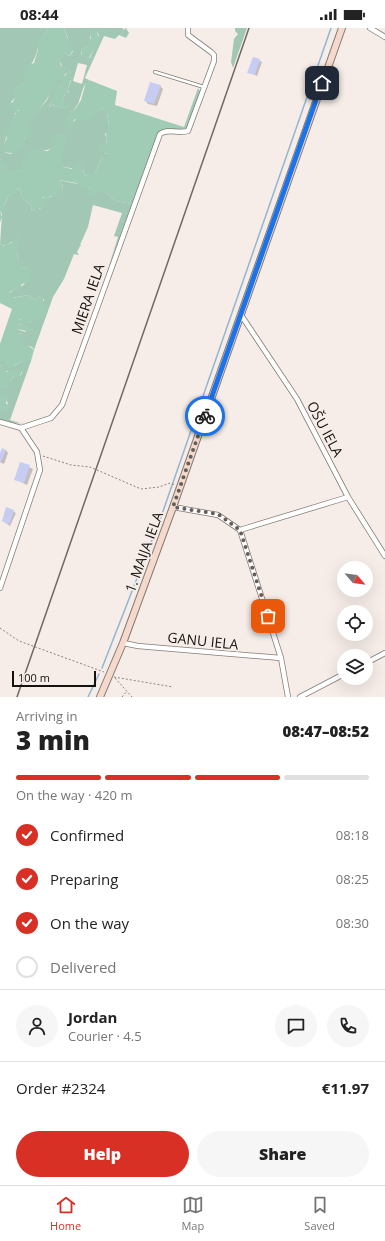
<!DOCTYPE html>
<html lang="en">
<head>
<meta charset="utf-8">
<style>
	body { margin:0; font-family:"Open Sans",sans-serif; background:#f6f6f6; color:#222; height:100vh; display:flex; flex-direction:column; font-size:15px; white-space:nowrap }
	* { box-sizing:border-box; margin:0 }
	p { font-size:13px; color:#767676 }
	.icon { flex:none; width:22px; height:22px; fill:none; stroke:currentColor; stroke-width:2; stroke-linecap:round; stroke-linejoin:round }
	.map { position:relative; height:669px; overflow:hidden }
	.side { display:flex; flex-direction:column; background:#fff; flex:1 }
	.side>* { flex:none }
	.needle { width:26px; rotate:118deg }
	.buttons { position:absolute; left:337px; top:533px; display:grid; gap:8px }
	.buttons a { display:grid; place-items:center; width:36px; height:36px; border-radius:50%; background:#fff; box-shadow:0 4px 16px #0002; font-size:20px }
	.scale { position:absolute; left:12px; bottom:10px; width:84px; box-sizing:border-box; padding-left:4px; border:2px solid #14110f; border-top:0; font-size:11px; line-height:14px; white-space:nowrap; color:#14110f; -webkit-text-stroke:3px #f6ede8; paint-order:stroke }
	.pin { position:absolute; display:grid; place-items:center; width:34px; height:34px; color:#fff; margin:-17px; border-radius:8px; box-shadow:0 2px 6px #0006 }
	.courier { position:absolute; display:grid; place-items:center; width:40px; height:40px; margin:-20px; border:3px solid #1a73e8; border-radius:50%; background:#fff; color:#222; box-shadow:0 1px 5px #0007 }
	.summary em { font-style:normal; font-weight:800 }
	.summary div { display:flex; flex-direction:column-reverse }
	.summary { display:flex; align-items:center; justify-content:space-between; height:68px; padding:0 16px }
	h1 { font-size:26px; font-weight:800; line-height:30px }
	.bar { display:grid; grid-template-columns:repeat(4,1fr); gap:6px 4px; align-content:center; height:48px; padding:0 16px }
	.bar i { height:5px; border-radius:3px; background:#e0e0e0 }
	.bar .selected { background:#d93025 }
	.bar p { grid-column:span 4 }
	.line { display:flex; align-items:center; gap:10px; padding:0 16px; border-top:1px solid #e0e0e0 }
	.line div { flex:1 }
	.round { display:grid; place-items:center; flex:none; width:42px; height:42px; border-radius:21px; background:#f6f6f6 }
	ol { padding:0 16px; list-style:none }
	li { display:flex; align-items:center; gap:12px; height:44px }
	li p { margin-inline-start:auto }
	li .icon { padding:4px; border-radius:50%; background:#d93025; color:#fff; stroke-width:4 }
	li:last-child { color:#767676 }
	li i { width:22px; height:22px; border:2px solid #e0e0e0; border-radius:50% }
	.action { display:flex; gap:8px; margin-top:auto; padding:8px 16px }
	.action a { flex:1; height:46px; border-radius:24px; background:#d93025; color:#fff; font-size:16px; font-weight:800; line-height:46px; text-align:center }
	.action a+a { background:#f6f6f6; color:#222 }
	.status { display:flex; justify-content:space-between; align-items:center; height:28px; padding:0 20px; background:#fff; direction:ltr }
	.status svg { height:11px; fill:currentColor }
	.dock { display:flex; justify-content:space-around; align-items:center; height:56px; border-top:1px solid #e0e0e0; background:#fff; font-size:11px; color:#767676 }
	.dock a { display:grid; justify-items:center; gap:2px }
	.dock .selected { color:#d93025 }
	.map>svg:first-child { display:block }
</style>
</head>
<body>
<div class="status"><b>08:44</b><svg viewBox="0 0 49 12"><path d="M0 12V9h3v3zM5 12V6h3v6zM10 12V3h3v9zM15 12V0h3v12zM26 1h20v11H26zM47 4h2v5h-2z"/></svg></div>
<div class="map">
<svg width="385" height="669" viewBox="0 0 385 669">
	<rect width="100%" height="100%" fill="#f6ede8"/>
	<path fill="#a2c8b5" fill-rule="evenodd" d="M0 0H47L46 4 38 13C40 29 27 38 24 54L15 59V70L11 74 19 84 15 85 4 116V124L11 126 24 118V111L29 104 26 97 47 72 53 59 64 44 60 33 64 25 70 28 73 23 67 20 68 10 64 0H123V2L126 0 129 5 126 10 119 7 115 11 104 8 85 50 89 52C79 60 83 76 71 84L68 93H66L73 94 77 91C91 94 92 88 101 80L107 84 109 98 105 106 107 110 106 117H103L104 125 108 126V129H102L95 145 86 148 83 144 84 142 63 139C57 130 68 120 62 107H55L56 116C47 127 37 120 27 126L28 130 22 142 9 145 0 131ZM97 3 99 8 90 30H85L81 26V22L89 17 91 5ZM78 35 87 37 82 56 73 53ZM70 43 71 53 67 63 70 64 65 66 62 74 63 76H67L63 80 55 78 53 76 50 79 49 78 62 55 65 46Z
		M235 0H247L233 40 231 34 234 11 238 6 235 3Z
		M59 152 87 158 91 161V163H103L116 173 132 176 108 241 118 209 114 208 122 185 93 177 88 199 80 217 82 218H80L77 224 79 227 74 226 64 251 53 269 34 322 32 319 17 314 22 305 17 306V301L25 304 28 299 17 295 18 291 30 295 44 272 40 268 35 272 28 267 12 270 9 265 22 258 29 251V244L27 239 23 240 20 237 14 212 6 218 0 216 2 186 0 183 5 176 8 168 14 165 19 160 22 170 32 178 31 182 34 183 38 179 40 181 43 176 41 170H48L63 162 62 155Z
		M4 330 14 338 22 333H31L10 392 23 396 53 386C36 397 18 398 0 391V384L8 376 6 371 0 366V359L6 360 14 348H20L22 345V343H5L0 337V333Z"/>
	<path fill="#a0cbb5" d="M47 0H64L69 14 67 20 73 21 70 28 64 25 60 36 62 39 67 38 66 41C54 61 42 79 27 97V100L31 99 32 103 29 104V109L24 110 25 119 17 124 16 126 4 124 3 118 7 110 6 105 9 102 13 88 19 82H14L11 77 15 70 13 63 16 57 24 54 23 47 29 37 34 35 38 22V11L46 4Z
		M93 1 97 2 98 8H101L88 32 82 28 81 22 89 17V13L91 10 90 4Z
		M69 42 72 49 67 63 70 65 69 67 65 66 62 74 69 76V78L66 81 55 78 53 76 49 80C50 73 55 70 55 63L60 59 63 50Z
		M89 52 117 63 115 77 184 99 198 60 201 65 190 96 186 101H165L158 105 132 176 116 173 103 163 96 164 94 169 92 167 90 168 87 165 91 161 87 158 80 159 76 155 60 152H59L62 155 63 162 55 168H50L48 173 45 172 44 169 42 170V174L46 175 45 180H38L34 183 31 182 32 178 22 170 19 160 13 166 8 168 4 178V182L0 183 2 189 0 194V131L8 139 9 145 14 142 19 143 23 138 22 131 28 130 24 126 25 124 29 125 31 121 35 123 39 121 42 123H48L55 116 52 114 53 107 65 106 68 110 65 113C66 121 59 131 63 139L72 141 76 136H81L84 139 83 144 86 148 91 145H95L102 129 108 128V126L100 124 97 119 99 116 106 117 107 110 105 102 109 98 107 84 103 83V81L101 80 93 90 79 94 75 91 73 94V100L67 102 64 96 65 93H68L70 85 76 80 81 72 86 54Z
		M16 208 20 210C15 219 17 233 23 240L30 238 33 241 29 244 31 248 29 254 22 256 19 263H11L9 265 13 270 28 267 35 272 40 268 43 269V275L48 284C44 288 31 296 27 295 23 295 22 291 18 291L19 296 29 298 33 301 31 304 17 301V306L23 305 21 312 18 314 25 315 34 322 31 333H22L12 339 7 338 4 333 5 330 0 333V316L12 281 0 275V216L5 218 11 215Z
		M0 337 7 344 12 341 22 343 20 348H14L10 354 11 357 6 361 0 359Z
		M2 364 8 367 6 375 9 378 8 382 4 385 0 384V366Z"/>
	<path fill="#0003" d="M254 30 262 34 257 48 248 44Z
		M160 58 163 61 157 78 148 76 145 72Z
		M6 422 8 425 4 436 0 434V427Z
		M21 435 33 441 27 457 15 451Z
		M7 481 16 485 10 498 3 493Z"/>
	<g fill="none" stroke-linecap="round" stroke-linejoin="round">
		<path stroke="#92b5d1" stroke-width="1.5" d="M102 640 161 489 331 0
			M88 669 99 646"/>
	</g>
	<path fill="#c7ccf3" d="M253 29 260 31 255 47 247 45Z
		M150 54 161 57 154 76 144 73Z
		M2 420 6 422 0 436V425Z
		M20 434 30 437 24 455 14 452Z
		M6 479 14 482 10 495 7 496 2 493Z"/>
	<g fill="none" stroke-linecap="round" stroke-linejoin="round">
		<defs>
			<path id="lane" d="M155 44 204 59"/>
			<path id="street" d="M370 0 385 9
				M241 287 297 371 348 469 385 528
				M0 394 21 400
				M173 479 218 487 240 502 281 630 288 669
				M240 502 348 469
				M0 560 40 442 37 424 21 400 51 390 62 377 160 106C168 100 178 106 188 103L214 33V27L211 24 188 7V0
				M123 615 138 618 281 630
				M366 635 385 625
				M300 669 344 646"/>
			<path id="secondary" d="M100 669 123 615 173 479 342 0"/>
		</defs>
		<use href="#lane" stroke="#837b76" stroke-width="4"/>
		<use href="#street" stroke="#837b76" stroke-width="6"/>
		<use href="#secondary" stroke="#837b76" stroke-width="8"/>
		<path stroke="#8a8481" stroke-width="1" stroke-dasharray="2 2" stroke-linecap="butt" d="M43 428 71 437 90 439 141 461 159 459 170 455 175 457
			M0 600 19 613 104 644
			M114 649 173 659
			M115 650 132 669
			M122 669 127 663"/>
		<use href="#lane" stroke="#fff" stroke-width="2.5"/>
		<use href="#street" stroke="#fff" stroke-width="4.5"/>
		<use href="#secondary" stroke="#f5d9cb" stroke-width="6"/>
		<path stroke="#6e6966" stroke-width="1.5" d="M17 669 249 0"/>
	</g>
	<g fill="none" stroke-linecap="round" stroke-linejoin="round">
		<path stroke="#635e5b" stroke-width="4" stroke-dasharray="0 7.2" d="M205 388 173 479 218 486 240 502 268 588"/>
		<path stroke="#1a73e8" stroke-width="5" d="M205 388 322 55"/>
	</g>
	<g text-anchor="middle" stroke-width="3.5" stroke-linejoin="round" paint-order="stroke">
		<g font-size="14" fill="#14110f" stroke="#f6ede8">
			<text transform="translate(88 271) rotate(-71)" y="5">MIERA IELA</text>
			<text transform="translate(325 401) rotate(62)" y="5">OŠU IELA</text>
			<text transform="translate(144 524) rotate(-70)" y="5">1. MAIJA IELA</text>
			<text transform="translate(203 613) rotate(6)" y="5">GANU IELA</text>
		</g>
	</g>
</svg>
<div class="buttons">
<a><svg class="needle" viewBox="-14 -14 28 28"><path d="M0-13l5 13h-10z" fill="#e53935"/><path d="M0 13l5-13h-10z" fill="#767676"/></svg></a>
<a><svg class="icon" aria-label="locate" viewBox="0 0 24 24"><circle cx="12" cy="12" r="6"/><path d="M12 2v4M12 18v4M2 12h4M18 12h4"/></svg></a>
<a><svg class="icon" aria-label="layers" viewBox="0 0 24 24"><path d="M12 4l9 5-9 5-9-5zM3 14l9 5 9-5"/></svg></a>
</div>
<div class="scale">100 m</div>
<div class="pin" style="left:268px;top:588px;background:#ea580c"><svg class="icon" aria-label="bag" viewBox="0 0 24 24"><path d="M5 8h14l-1 12H6zM9 8a3 3 0 0 1 6 0"/></svg></div>
<div class="pin" style="left:322px;top:55px;background:#1f2937"><svg class="icon" aria-label="home" viewBox="0 0 24 24"><path d="M3 11l9-7 9 7M6 9v11h12V9"/></svg></div>
<div class="courier" style="left:205px;top:388px"><svg class="icon" aria-label="bike" viewBox="0 0 24 24"><circle cx="6" cy="16" r="4"/><circle cx="18" cy="16" r="4"/><path d="M6 16l4-8h5l3 8M10 8l3 8H6M13 5h3"/></svg></div>
</div>
<section class="side">
<div class="summary"><div><h1>3 min</h1><p>Arriving in</p></div><em>08:47–08:52</em></div>
<div class="bar"><i class="selected"></i><i class="selected"></i><i class="selected"></i><i></i><p>On the way · 420 m</p></div>
<ol>
<li><svg class="icon" aria-label="check" viewBox="0 0 24 24"><path d="M5 12l5 5 9-10"/></svg>Confirmed<p>08:18</p></li>
<li><svg class="icon" aria-label="check" viewBox="0 0 24 24"><path d="M5 12l5 5 9-10"/></svg>Preparing<p>08:25</p></li>
<li><svg class="icon" aria-label="check" viewBox="0 0 24 24"><path d="M5 12l5 5 9-10"/></svg>On the way<p>08:30</p></li>
<li><i></i>Delivered</li>
</ol>
<div class="line" style="height:72px"><a class="round"><svg class="icon" aria-label="person" viewBox="0 0 24 24"><circle cx="12" cy="8" r="4"/><path d="M4 21q1-7 8-7t8 7"/></svg></a><div><b>Jordan</b><p>Courier · 4.5</p></div><a class="round"><svg class="icon" aria-label="chat" viewBox="0 0 24 24"><path d="M4 5h16v11H9l-5 4z"/></svg></a><a class="round"><svg class="icon" aria-label="phone" viewBox="0 0 24 24"><path d="M5 4h4l2 5-3 2q2 4 5 5l2-3 5 2v4C11 20 4 13 5 4z"/></svg></a></div>
<div class="line" style="height:52px"><div>Order #2324</div><b>€11.97</b></div>
<div class="action"><a>Help</a><a>Share</a></div>
</section>
<nav class="dock">
<a class="selected"><svg class="icon" aria-label="home" viewBox="0 0 24 24"><path d="M3 11l9-7 9 7M6 9v11h12V9"/></svg>Home</a>
<a><svg class="icon" aria-label="map" viewBox="0 0 24 24"><path d="M3 6l6-2 6 2 6-2v14l-6 2-6-2-6 2zM9 4v14M15 6v14"/></svg>Map</a>
<a><svg class="icon" aria-label="saved" viewBox="0 0 24 24"><path d="M7 4h10v16l-5-4-5 4z"/></svg>Saved</a>
</nav>
</body>
</html>
